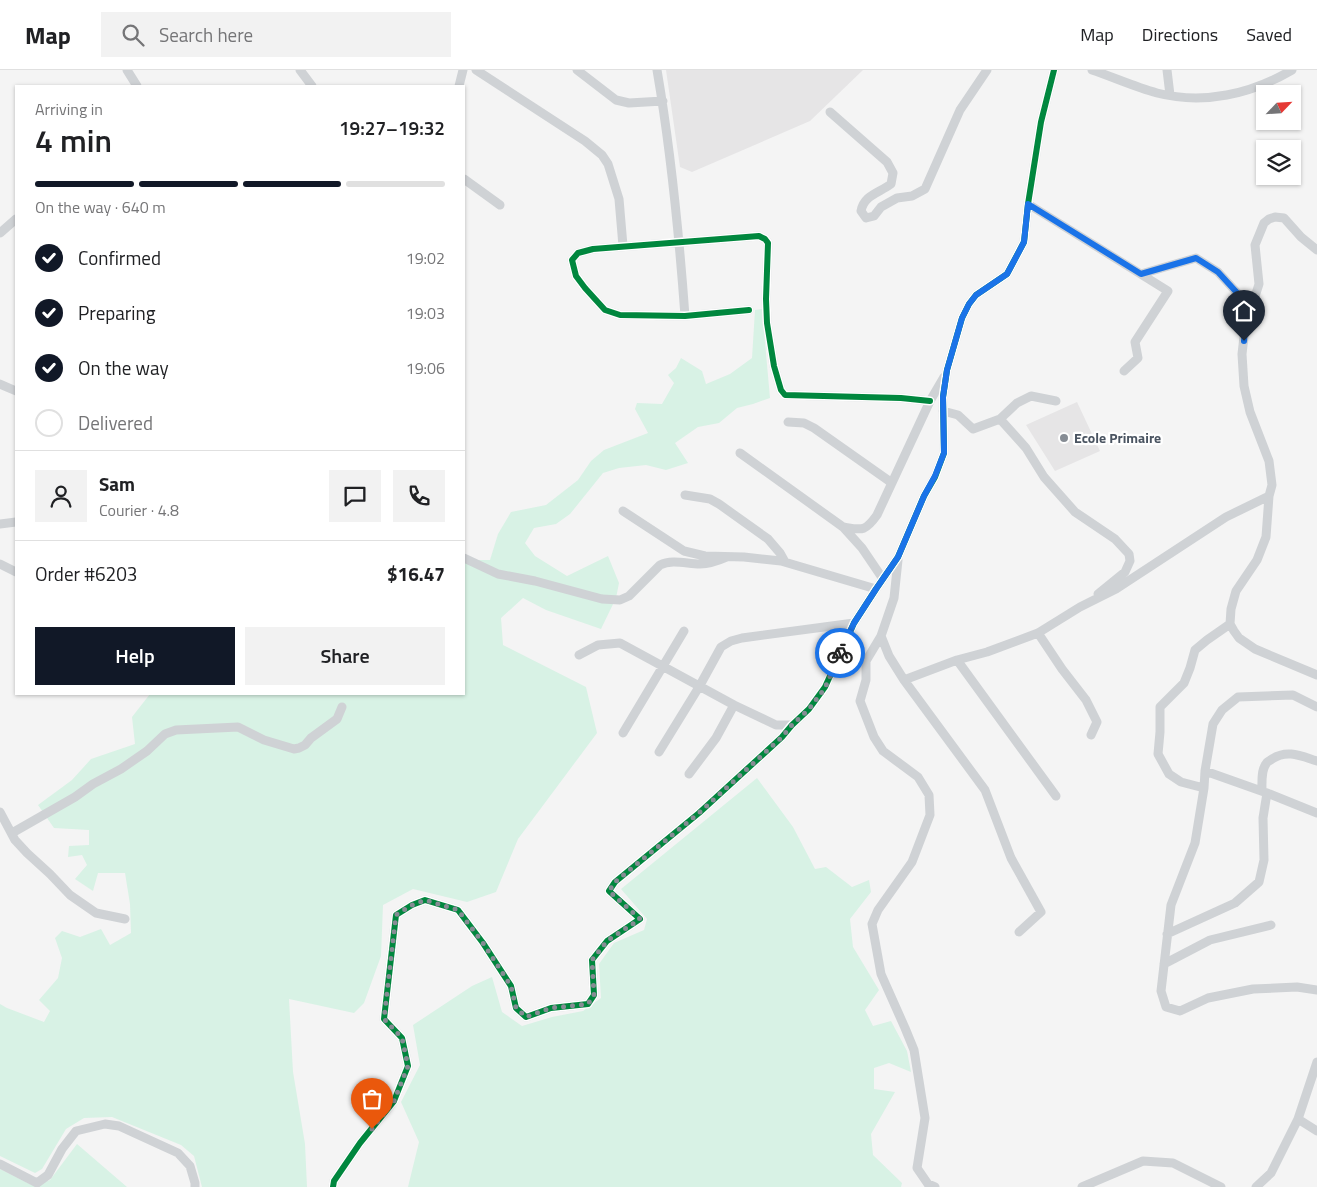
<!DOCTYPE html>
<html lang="en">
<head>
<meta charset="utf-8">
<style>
	body { margin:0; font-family:"Titillium Web",sans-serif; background:#f2f2f2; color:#202124; height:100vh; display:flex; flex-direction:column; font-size:19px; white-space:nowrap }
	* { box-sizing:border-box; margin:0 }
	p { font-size:16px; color:#757577 }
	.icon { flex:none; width:28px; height:28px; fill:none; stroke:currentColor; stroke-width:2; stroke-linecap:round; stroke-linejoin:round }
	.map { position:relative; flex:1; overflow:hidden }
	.panel { position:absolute; left:15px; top:15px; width:450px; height:610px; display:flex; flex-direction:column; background:#fff; border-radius:0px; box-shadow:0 1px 4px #0004 }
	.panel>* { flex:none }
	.needle { width:32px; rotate:65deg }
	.buttons { position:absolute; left:1256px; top:15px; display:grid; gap:10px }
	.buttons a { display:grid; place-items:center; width:45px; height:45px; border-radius:0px; background:#fff; box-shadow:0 1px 4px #0004; font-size:25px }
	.pin { position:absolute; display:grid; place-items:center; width:42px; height:42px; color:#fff; margin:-51px -21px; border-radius:50% 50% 50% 0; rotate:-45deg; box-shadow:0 0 5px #0007 }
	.pin .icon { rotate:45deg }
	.courier { position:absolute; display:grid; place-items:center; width:50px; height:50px; margin:-25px; border:4px solid #1a73e8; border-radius:50%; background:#fff; color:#222; box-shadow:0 1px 6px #0007 }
	.summary em { font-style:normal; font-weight:600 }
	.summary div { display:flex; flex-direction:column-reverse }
	.summary { display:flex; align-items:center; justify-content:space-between; height:85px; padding:0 20px }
	h1 { font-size:32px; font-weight:600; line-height:38px }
	.bar { display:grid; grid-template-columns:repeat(4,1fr); gap:8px 5px; align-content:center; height:60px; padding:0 20px }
	.bar i { height:6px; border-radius:4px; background:#e0e0e0 }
	.bar .on { background:#111827 }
	.bar p { grid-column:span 4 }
	.line { display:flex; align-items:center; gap:12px; padding:0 20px; border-top:1px solid #e0e0e0 }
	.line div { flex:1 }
	.round { display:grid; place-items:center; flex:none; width:52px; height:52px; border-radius:0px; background:#f2f2f2 }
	ol { padding:0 20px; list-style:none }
	li { display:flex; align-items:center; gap:15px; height:55px }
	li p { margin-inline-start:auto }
	li .icon { padding:5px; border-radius:50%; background:#111827; color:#fff; stroke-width:4 }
	li:last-child { color:#757577 }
	li i { width:28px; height:28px; border:2px solid #e0e0e0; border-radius:50% }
	.button { display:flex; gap:10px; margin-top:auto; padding:10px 20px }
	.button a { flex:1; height:58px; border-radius:0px; background:#111827; color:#fff; font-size:20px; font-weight:600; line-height:58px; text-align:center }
	.button a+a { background:#f2f2f2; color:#202124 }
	header { display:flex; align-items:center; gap:30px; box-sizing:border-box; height:70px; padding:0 25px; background:#fff; border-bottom:1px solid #e0e0e0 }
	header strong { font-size:24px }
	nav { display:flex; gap:28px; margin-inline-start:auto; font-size:18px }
	.search { width:350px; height:45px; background:#f2f2f2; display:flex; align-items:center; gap:12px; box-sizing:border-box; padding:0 18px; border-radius:0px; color:#757577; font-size:19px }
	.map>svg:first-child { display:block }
</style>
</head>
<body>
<header>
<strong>Map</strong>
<div class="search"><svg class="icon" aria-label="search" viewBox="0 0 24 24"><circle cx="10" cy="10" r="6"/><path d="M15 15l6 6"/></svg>Search here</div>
<nav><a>Map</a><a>Directions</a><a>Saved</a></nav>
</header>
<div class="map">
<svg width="1317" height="1117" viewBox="0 0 1317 1117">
	<rect width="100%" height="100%" fill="#f4f4f4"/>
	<path fill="#e6e5e6" d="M666 0H863L810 51 692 102 680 97Z
		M1077 332 1100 381 1055 401 1026 355Z"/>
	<path fill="#d8f2e5" d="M762 239 770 328 753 334 737 338 719 353 698 357 675 373 688 393 666 400 646 395 619 398 603 403 570 444 556 454 534 458 525 473 535 486 567 506 608 486 619 513 616 528 601 559 546 540 523 528 501 548 503 575 586 617 597 663 518 769 496 822 467 832 413 819 383 835 381 886 364 933 354 943 289 929 293 1002 305 1074 307 1117H202L194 1086 181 1075 112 1047 84 1048 66 1059 42 1099 35 1103 0 1086V934L7 938 44 952 50 941 39 930 58 908 62 888 55 868 62 861 80 867 101 859 110 875 131 863 130 834 125 803H98L93 821 75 809 87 795 82 785 68 787 69 776 89 775V760L54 758 38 735 72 710 91 689 135 674 132 647 150 624H464V490H490L498 464 511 442 546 435 578 410 591 391 604 380 648 363 635 339 637 333 662 334 674 313 668 305 676 298 681 288 702 301 706 314 730 304 752 288 755 240Z
		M757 708 793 757 815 799 826 797 852 817 869 810 871 822 850 849 853 877 879 920 865 940 873 956 891 951 907 981 911 1002 889 993 874 998V1019L895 1022 871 1064 873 1085 902 1113 901 1117H408L419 1072 401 1032 420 995 413 955 472 916 492 907 502 942 522 956 552 947 583 941 601 928 599 894 614 873 644 860 647 849 621 819Z
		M77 1074 127 1117H0V1099L34 1116 50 1110Z"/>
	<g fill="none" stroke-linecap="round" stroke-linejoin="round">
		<path stroke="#cfd2d5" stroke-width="9" d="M127 0 137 16
			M300 0 312 16
			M476 0 585 71 602 85 608 94 619 129 623 176
			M577 0 616 30 629 33 663 31
			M657 0C671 81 679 164 685 246
			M1092 0C1113 7 1135 17 1157 23 1204 35 1251 24 1292 0
			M1167 0 1170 25
			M459 16 463 0
			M830 42 887 92 893 103 891 114C879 123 864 125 861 141L866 148 874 146 881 137 897 128 912 126 925 119 960 40 987 0
			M464 109 500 135
			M1028 134 1168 221 1135 272 1138 288 1124 301
			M0 163 16 149
			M1317 180 1301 167 1284 148 1275 147 1269 149 1264 153 1255 175 1259 214 1245 258 1242 284 1244 316 1250 342 1269 391 1272 415 1269 426 1266 467 1257 490 1236 521 1231 539 1230 554 1234 561 1239 568 1255 579 1317 605
			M1141 204 1196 188 1218 202 1251 238
			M749 240 685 246 620 245 605 240 585 218 576 206 572 190 578 183 593 179 759 166 765 169 768 173 766 229 767 253 774 296 781 320 785 325 901 328 930 331
			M0 314 16 321
			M943 341 958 345 973 359 1000 349 1017 333 1031 326 1056 331
			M1000 349 1026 378 1044 407 1075 442 1115 469 1129 484 1130 491 1125 502 1098 524
			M788 352 804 353 814 358 892 413
			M740 383 843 457 862 478 883 509
			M685 425 710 429 719 434 768 469 780 483 785 492
			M623 441 684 481 705 486 744 487 781 491 876 519
			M0 454 16 452
			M843 457C862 460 865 462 877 445L930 331 944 307
			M464 488 498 504 535 511 602 529 620 530 629 526 660 495C672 489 687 494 700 494 710 494 718 491 727 487
			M898 490 894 528 881 566 889 586 904 610 985 720 1011 788 1041 842 1019 862
			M0 494 16 502
			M1230 554 1207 570 1195 580 1190 598 1184 613 1160 637V662L1158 684 1169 704 1181 712 1204 718 1195 773 1171 835 1161 921 1166 937 1180 941 1208 928 1253 919 1297 917 1317 920
			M1038 563 1062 599 1086 630 1097 652 1091 665
			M881 566 866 591V610L860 631 874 667 883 681 918 707 929 725 930 745 912 792 878 840 872 854 881 904 905 958 914 980 925 1048 917 1098 928 1114 935 1117
			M579 585 598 575 620 573 734 635 776 655H792
			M957 590 1056 726
			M904 610 957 590 987 582 1038 563 1080 537 1116 519 1226 447 1269 426
			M623 663 684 561
			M659 682 699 617 721 577 731 571 742 568 854 553
			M1205 701 1267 723 1317 743
			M689 704 716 668 734 635
			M1204 718 1205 701 1213 654 1222 640 1238 627 1293 625 1317 637
			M1262 721C1262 713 1261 700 1266 694 1267 691 1270 691 1272 689 1287 679 1301 686 1317 691
			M0 742 15 770 27 783 50 804 70 825 96 843 125 849
			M12 763 75 727 93 714 121 699 147 681 165 664 176 660 238 657 264 670 294 679 299 678 305 675 311 668 337 649 342 637
			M1167 864 1235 833 1259 812 1264 790 1263 748 1267 723
			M1164 894 1210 870 1271 855
			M1298 1049 1317 1061
			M0 1094 37 1113 48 1105 62 1079 76 1061 105 1054 119 1056 178 1083 190 1096 195 1113V1117
			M333 1117 334 1111 360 1073 394 1031 408 996 402 968 384 949 396 845 412 835 425 830 458 840 483 873 511 916 516 938 526 947 551 938 588 934 594 925 592 890 607 871 640 849 609 821 615 812 699 743 782 667 792 655 809 639 825 617 854 553 876 519 898 487 924 426 935 407 944 383 943 327 947 300 962 248 969 234 976 225 1007 204 1024 172 1028 134 1041 52 1054 0
			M1082 1117 1143 1091 1173 1093 1221 1117
			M1256 1117 1271 1103 1298 1049 1317 992"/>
		<defs>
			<path id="cycleway" d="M749 240 685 246 620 245 605 240 585 218 576 206 572 190 578 183 593 179 759 166 765 169 768 173 766 229 767 253 774 296 781 320 785 325 901 328 930 331
				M333 1117 334 1111 360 1073 394 1031 408 996 402 968 384 949 396 845 412 835 425 830 458 840 483 873 511 916 516 938 526 947 551 938 588 934 594 925 592 890 607 871 640 849 609 821 615 812 699 743 782 667 792 655 809 639 825 617 854 553 876 519 898 487 924 426 935 407 944 383 943 327 947 300 962 248 969 234 976 225 1007 204 1024 172 1028 134 1041 52 1054 0"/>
		</defs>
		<use href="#cycleway" stroke="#fff" stroke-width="9"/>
		<use href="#cycleway" stroke="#00873e" stroke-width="6"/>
	</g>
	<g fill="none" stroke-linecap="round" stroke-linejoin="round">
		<path stroke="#868c94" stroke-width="5" stroke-dasharray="0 9" d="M372 1059 394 1031 408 996 402 968 384 949 396 845 412 835 425 830 458 840 483 873 511 916 516 938 526 947 551 938 588 934 594 925 592 890 607 871 640 849 609 821 615 812 699 743 782 667 792 655 809 639 825 618 840 583"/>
		<path stroke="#1a73e8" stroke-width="6" d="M840 583 854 553 876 519 898 487 924 426 935 406 944 383 943 327 947 300 962 248 969 234 976 225 1007 204 1014 191 1024 172 1028 134 1141 204 1196 188 1218 202 1251 238 1245 258 1244 271"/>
	</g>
	<circle fill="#868c94" stroke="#fff" stroke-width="2" cx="1064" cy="368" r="5"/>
	<g text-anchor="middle" stroke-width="4.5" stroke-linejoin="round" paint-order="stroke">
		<g font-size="14" font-weight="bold" fill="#4a5461" stroke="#fff" text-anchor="start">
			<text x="1074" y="373">Ecole Primaire</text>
		</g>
	</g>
</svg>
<div class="buttons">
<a><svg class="needle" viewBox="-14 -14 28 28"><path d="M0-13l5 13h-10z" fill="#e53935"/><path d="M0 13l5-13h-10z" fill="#757577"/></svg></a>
<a><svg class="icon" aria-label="layers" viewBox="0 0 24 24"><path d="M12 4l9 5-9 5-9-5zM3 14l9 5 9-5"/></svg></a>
</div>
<div class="pin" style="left:372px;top:1059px;background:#ea580c"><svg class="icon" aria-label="bag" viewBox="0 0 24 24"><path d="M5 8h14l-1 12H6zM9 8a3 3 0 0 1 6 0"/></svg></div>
<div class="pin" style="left:1244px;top:271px;background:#1f2937"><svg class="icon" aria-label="home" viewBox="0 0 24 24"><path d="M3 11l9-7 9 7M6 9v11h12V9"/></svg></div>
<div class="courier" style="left:840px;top:583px"><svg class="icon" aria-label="bike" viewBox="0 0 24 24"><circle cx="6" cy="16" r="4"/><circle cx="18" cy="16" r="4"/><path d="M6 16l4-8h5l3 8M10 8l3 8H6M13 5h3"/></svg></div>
<section class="panel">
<div class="summary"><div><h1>4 min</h1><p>Arriving in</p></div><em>19:27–19:32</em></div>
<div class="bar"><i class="on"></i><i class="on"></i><i class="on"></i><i></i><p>On the way · 640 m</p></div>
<ol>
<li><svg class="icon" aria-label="check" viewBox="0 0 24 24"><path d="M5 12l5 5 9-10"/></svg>Confirmed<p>19:02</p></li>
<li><svg class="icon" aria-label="check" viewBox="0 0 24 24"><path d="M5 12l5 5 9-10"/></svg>Preparing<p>19:03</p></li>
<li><svg class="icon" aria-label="check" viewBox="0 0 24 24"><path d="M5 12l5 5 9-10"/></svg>On the way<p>19:06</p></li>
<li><i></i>Delivered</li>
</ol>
<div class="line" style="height:90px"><a class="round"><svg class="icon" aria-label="person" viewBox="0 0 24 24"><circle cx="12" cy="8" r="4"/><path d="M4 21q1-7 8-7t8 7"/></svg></a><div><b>Sam</b><p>Courier · 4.8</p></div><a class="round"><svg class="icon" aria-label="chat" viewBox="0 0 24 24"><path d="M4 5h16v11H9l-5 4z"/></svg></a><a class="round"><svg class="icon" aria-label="phone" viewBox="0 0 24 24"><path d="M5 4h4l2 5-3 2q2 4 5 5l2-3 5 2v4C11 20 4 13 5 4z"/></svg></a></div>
<div class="line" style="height:65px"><div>Order #6203</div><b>$16.47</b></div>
<div class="button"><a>Help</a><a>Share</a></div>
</section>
</div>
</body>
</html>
